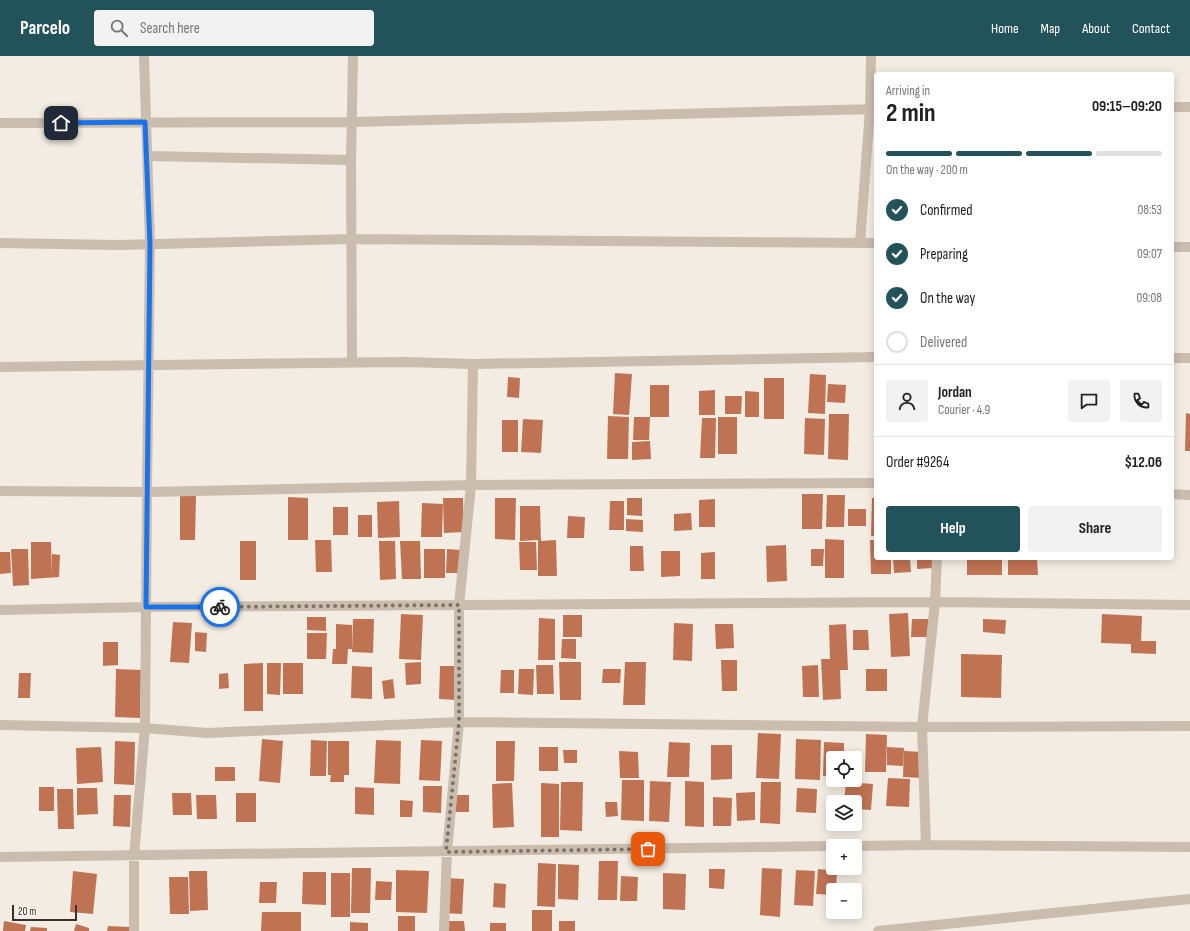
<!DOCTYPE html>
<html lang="en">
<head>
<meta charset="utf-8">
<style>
	body { margin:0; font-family:"Sofia Sans Condensed",sans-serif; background:#f2f2f2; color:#202124; height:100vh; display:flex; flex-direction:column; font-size:15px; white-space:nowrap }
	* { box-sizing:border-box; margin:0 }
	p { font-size:13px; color:#757577 }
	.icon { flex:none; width:22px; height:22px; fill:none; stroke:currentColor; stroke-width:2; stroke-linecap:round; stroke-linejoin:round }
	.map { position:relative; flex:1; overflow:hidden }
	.side { position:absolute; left:874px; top:16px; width:300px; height:488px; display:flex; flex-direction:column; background:#fff; border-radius:4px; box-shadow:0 2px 10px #0003 }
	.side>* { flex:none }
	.buttons { position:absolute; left:826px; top:695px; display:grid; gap:8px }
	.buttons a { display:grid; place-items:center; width:36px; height:36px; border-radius:4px; background:#fff; box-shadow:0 2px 10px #0003; font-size:20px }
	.scale { position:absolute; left:12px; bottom:10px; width:65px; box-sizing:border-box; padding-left:4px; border:2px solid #3a312c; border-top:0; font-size:11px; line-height:14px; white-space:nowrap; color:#3a312c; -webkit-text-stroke:3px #faf5ee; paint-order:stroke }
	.pin { position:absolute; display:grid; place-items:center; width:34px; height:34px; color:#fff; margin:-17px; border-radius:8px; box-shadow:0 2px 6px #0006 }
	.courier { position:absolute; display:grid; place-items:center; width:40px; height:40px; margin:-20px; border:3px solid #1a73e8; border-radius:50%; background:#fff; color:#222; box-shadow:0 1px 5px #0007 }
	.head em { font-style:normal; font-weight:700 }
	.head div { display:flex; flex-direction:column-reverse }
	.head { display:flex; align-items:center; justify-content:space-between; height:68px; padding:0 12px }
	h1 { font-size:26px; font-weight:700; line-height:30px }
	.bar { display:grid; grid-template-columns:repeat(4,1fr); gap:6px 4px; align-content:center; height:48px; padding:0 12px }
	.bar i { height:5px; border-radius:3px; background:#e0e0e0 }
	.bar .selected { background:#23535a }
	.bar p { grid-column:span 4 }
	.line { display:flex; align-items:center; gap:10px; padding:0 12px; border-top:1px solid #e0e0e0 }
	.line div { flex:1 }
	.round { display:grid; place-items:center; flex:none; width:42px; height:42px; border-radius:4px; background:#f2f2f2 }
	ol { padding:0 12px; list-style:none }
	li { display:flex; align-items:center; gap:12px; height:44px }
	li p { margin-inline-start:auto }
	li .icon { padding:4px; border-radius:50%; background:#23535a; color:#fff; stroke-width:4 }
	li:last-child { color:#757577 }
	li i { width:22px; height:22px; border:2px solid #e0e0e0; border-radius:50% }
	.button { display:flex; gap:8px; margin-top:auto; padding:8px 12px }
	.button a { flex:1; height:46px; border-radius:4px; background:#23535a; color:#fff; font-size:16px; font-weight:700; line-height:46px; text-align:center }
	.button a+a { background:#f2f2f2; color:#202124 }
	header { display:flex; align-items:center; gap:24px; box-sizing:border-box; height:56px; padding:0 20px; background:#23535a; color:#fff }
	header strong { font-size:19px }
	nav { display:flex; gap:22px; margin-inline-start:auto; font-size:14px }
	.search { width:280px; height:36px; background:#f2f2f2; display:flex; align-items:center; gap:10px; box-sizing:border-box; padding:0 14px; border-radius:4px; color:#757577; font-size:15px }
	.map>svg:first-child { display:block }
</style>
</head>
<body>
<header>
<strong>Parcelo</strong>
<div class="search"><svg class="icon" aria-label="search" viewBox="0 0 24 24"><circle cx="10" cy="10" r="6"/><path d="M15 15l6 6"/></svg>Search here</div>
<nav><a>Home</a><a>Map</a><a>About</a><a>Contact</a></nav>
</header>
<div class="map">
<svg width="1190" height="875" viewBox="0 0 1190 875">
	<rect width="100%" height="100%" fill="#f3ece2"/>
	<path fill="#c07353" d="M615 317 632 318 629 359 613 358Z
		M810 318 826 319 825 358 808 357Z
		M508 321 520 322 519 342 507 341Z
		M764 322H784V363H764Z
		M828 328 846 329 845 347 827 346Z
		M650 329H669V361H650Z
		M715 334V359H699V335Z
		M745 335 759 336V361H745Z
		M725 340H742L741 358H725Z
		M1186 357 1190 358V395H1185Z
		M829 358H849L848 404 828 403Z
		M608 360 629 361 628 403H607Z
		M634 361H650L649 384H633Z
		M718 361H737V398H718Z
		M702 362H716L715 402H700Z
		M805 362 825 363 824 399 804 398Z
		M523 363 543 364 541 397 521 396Z
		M502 364H518V396H502Z
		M650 385 651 403 632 404V386Z
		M802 438H823L822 473H802Z
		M827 439H845L844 471H826Z
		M180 440H196L195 484H180Z
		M288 441 308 442V484H288Z
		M443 442H463L464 476 444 477Z
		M495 442H516L515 484 495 483Z
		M627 442H642V460L627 459Z
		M872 442H876V480H871Z
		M715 443V471H699V444Z
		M399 445 400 481 378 482 377 446Z
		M610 445H624V474H609Z
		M422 447 443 448 442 481H421Z
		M520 450H540L541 485 556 484 557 520H538V484L520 485Z
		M333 451H348V479H333Z
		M848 453H866V470H848Z
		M691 457 692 474 674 475V458Z
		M358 459H372V481H358Z
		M568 460 585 461 584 482H567Z
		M626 463 643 464V476L626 475Z
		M825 483 844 484V522H825Z
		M315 484H331L332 516H316Z
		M870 484H876V502H891V518H871Z
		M240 485H256V524H240Z
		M379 485H395L396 523 380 524Z
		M400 485H420L421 523H402Z
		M31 486H51L52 519V498L60 499 59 521 31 523Z
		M519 486H536L537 514H520Z
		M786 489 787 525 767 526 766 490Z
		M630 490H643L644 515H630Z
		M11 493H28L29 529 13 530Z
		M424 493H445V522H424Z
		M447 493 462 494 461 517H446Z
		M811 493H824L823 510H811Z
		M661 495H680V520L661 521Z
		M0 496H10L11 517 0 518Z
		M715 496V523H701V497Z
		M893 502H910L911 516 894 517Z
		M917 502H933V512L917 513Z
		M967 502H1002V519H967Z
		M1008 502H1037L1038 519H1008Z
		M908 557 910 600 891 601 889 558Z
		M401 558 423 559 421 604 399 603Z
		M1102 558 1142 560 1141 585H1156V598L1131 597V588L1101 587Z
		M563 559H582V581H563Z
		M307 561H326V575L307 574Z
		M539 562 555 563V604H538Z
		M353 563H374L373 597 352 596Z
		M912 563H929V581H911Z
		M983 563 1006 564 1005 578 983 576Z
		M173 566 192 567 189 607 170 606Z
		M674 567 693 568 692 605 673 604Z
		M336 568 352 569V593H336Z
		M715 568H733L734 592 716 593Z
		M846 568 848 614H840L841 643 823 644 821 603H830L829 569Z
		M853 574H868L869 594H853Z
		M195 576 207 577 206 596 195 595Z
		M307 577H327L326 603H307Z
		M562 583H576V603L561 602Z
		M103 586H118V609L103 610Z
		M333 593H348L347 608H332Z
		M961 598 1002 599 1001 642 961 641Z
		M721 604H737V635H722Z
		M421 606V628L406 629 405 607Z
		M559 606H581V644H560Z
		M625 606H646L645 649H623Z
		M263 607V655H244V608Z
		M267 607H281L280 639 267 638Z
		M283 607H303V638H283Z
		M536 609H553L554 638H537Z
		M818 609 819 641H803L802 610Z
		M352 610 372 611V643L351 642Z
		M440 610H457V644L439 643Z
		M116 613 141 614 140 662 115 661Z
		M519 613H534L533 639 518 638Z
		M603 613H621L620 627H602Z
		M866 613H887V635H866Z
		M501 614H514V637H500Z
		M19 617H31L30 642H18Z
		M228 617 229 632 219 633V618Z
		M393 623 395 642 384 643 382 625Z
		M758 677 781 678 779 723 756 722Z
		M866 678 887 679 886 716H865Z
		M262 683 283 685 280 727 259 725Z
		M796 683 821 684 820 724 795 723Z
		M311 684 327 685 326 720H310Z
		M376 684 401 685 400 728 374 727Z
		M421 684 442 685 440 725 419 724Z
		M115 685 135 686 134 729 114 728Z
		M328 685H349V719H344V726H330L331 719H328Z
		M496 685H515L514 725H496Z
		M669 686 690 687 689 721H667Z
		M824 686 844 687V702H833V721L823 720Z
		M711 689H732V723L711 724Z
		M101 691 103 726 77 728 76 692Z
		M539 691H558V715H539Z
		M887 691 904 692 903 710 887 709Z
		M563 694H577V707H564Z
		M619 695 638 696 639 722H620Z
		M904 695 922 696V722L903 721Z
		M215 711H235V725H215Z
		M888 722 910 723 909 751 886 750Z
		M622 724H644V765L621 764Z
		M650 725 671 726 669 766 649 765Z
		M685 725 704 726V771L685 770Z
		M561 726H583L582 775 560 774Z
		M761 726H781L780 768 760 767Z
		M846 726 873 728 871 754 855 753V746H844Z
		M512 727 514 771 493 772 492 728Z
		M541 727 559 728V781H541Z
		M423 730H442L441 757 423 756Z
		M39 731H54V755H39Z
		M355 731 374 732V759L355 758Z
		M77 732H97L98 758 77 759Z
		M797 732 817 733 816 757 796 756Z
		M57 733H73L74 773H58Z
		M755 736V764L737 765 736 737Z
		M172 737H191L192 759H173Z
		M236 737H256V766H236Z
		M114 739H131L130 771 113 770Z
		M196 739H216L217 763H197Z
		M453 739H469V756H453Z
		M713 741 732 742 731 770H713Z
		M400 744 413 745 412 761H400Z
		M605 746H617L618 760 606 761Z
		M599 805H618L617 844H598Z
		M538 807 556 808 555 851 537 850Z
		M558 808 579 809 578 844 558 843Z
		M352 812H371L370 857H351Z
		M762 812 782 813 780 861 760 859Z
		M709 813H725L724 833 709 832Z
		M818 813 837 815 836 834H833V839L816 838Z
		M396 814 429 815 427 857 396 856Z
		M796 814 815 815 813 850 794 849Z
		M73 815 97 818 93 858 70 856Z
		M189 815H207L208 854 190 855Z
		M303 816H326V849L302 848Z
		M331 817H350V861H331Z
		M663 817 686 818 685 854 663 853Z
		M621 820 638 821 637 845H620Z
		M169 821H188L189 858H170Z
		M447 822 464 823 462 858 445 857Z
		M376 825 392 826 391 844H375Z
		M260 826H277L276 847H259Z
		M494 827 506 828 505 852 493 851Z
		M532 854H552V875H532Z
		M262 856H301V875H261Z
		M398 860H415V875H398Z
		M4 865 26 869 25 875H3Z
		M445 865H464L465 875H445Z
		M559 865H575V875H559Z
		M350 866 368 867V875H350Z
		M490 867H506V875H490Z
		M76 868 89 872V875H74Z
		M108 870 130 871V875H107Z
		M31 871 47 872V875H30Z"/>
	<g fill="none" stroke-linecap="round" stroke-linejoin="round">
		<path stroke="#cbbdae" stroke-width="10" d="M1172 51H1190
			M0 67 352 66 876 53
			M147 100 351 104
			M0 187 118 189 351 183 876 187
			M860 187 870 53 871 0
			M1172 191H1190
			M1172 302H1190
			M352 306 351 104 353 0
			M0 311 405 306 473 308 876 301
			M0 435 147 436 150 187 144 0
			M1172 438 1190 439
			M0 554 146 551 935 546 1190 549
			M0 669 145 672 207 677 459 666 922 671 1190 670
			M926 789 922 671 935 546 937 502
			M853 790 926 789 1190 791
			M0 801 833 790
			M134 875V800L145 672 147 436 471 429 876 427
			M444 875 447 796 459 666V549L471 429 473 308
			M878 875 1190 843"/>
	</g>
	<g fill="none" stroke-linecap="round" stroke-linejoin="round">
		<path stroke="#7b726c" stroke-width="4" stroke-dasharray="0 7.2" d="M220 551 459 549V666L446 796 648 793"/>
		<path stroke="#1a73e8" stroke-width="5" d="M61 67 145 66 150 188 146 551H220"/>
	</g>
</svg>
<div class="buttons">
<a><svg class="icon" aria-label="locate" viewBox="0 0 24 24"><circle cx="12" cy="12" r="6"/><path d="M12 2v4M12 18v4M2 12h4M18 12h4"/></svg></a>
<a><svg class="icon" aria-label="layers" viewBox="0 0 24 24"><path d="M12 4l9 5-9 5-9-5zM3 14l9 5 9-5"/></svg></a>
<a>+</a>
<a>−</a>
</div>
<div class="scale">20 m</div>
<div class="pin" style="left:648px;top:793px;background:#ea580c"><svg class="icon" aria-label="bag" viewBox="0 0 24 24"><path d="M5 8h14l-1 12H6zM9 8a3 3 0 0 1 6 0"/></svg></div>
<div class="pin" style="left:61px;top:67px;background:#1f2937"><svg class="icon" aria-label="home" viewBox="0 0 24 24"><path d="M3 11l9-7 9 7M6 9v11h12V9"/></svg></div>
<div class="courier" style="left:220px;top:551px"><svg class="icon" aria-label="bike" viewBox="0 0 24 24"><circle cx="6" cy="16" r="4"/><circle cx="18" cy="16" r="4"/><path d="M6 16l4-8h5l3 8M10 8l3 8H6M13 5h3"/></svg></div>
<section class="side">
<div class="head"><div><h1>2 min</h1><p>Arriving in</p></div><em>09:15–09:20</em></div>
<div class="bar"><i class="selected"></i><i class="selected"></i><i class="selected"></i><i></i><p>On the way · 200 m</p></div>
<ol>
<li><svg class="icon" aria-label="check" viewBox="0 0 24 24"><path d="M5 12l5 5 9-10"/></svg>Confirmed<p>08:53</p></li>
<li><svg class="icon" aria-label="check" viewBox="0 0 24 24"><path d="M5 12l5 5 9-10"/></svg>Preparing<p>09:07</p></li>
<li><svg class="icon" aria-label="check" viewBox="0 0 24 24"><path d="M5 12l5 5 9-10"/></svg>On the way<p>09:08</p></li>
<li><i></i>Delivered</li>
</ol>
<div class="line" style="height:72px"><a class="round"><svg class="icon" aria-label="person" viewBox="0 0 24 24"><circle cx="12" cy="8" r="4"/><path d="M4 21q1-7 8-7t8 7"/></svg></a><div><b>Jordan</b><p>Courier · 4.9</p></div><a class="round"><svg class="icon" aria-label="chat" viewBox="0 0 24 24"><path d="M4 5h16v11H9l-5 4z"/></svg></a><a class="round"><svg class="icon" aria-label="phone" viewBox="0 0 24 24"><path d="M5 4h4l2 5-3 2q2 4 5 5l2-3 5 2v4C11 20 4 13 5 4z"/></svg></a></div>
<div class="line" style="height:52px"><div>Order #9264</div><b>$12.06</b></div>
<div class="button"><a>Help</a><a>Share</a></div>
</section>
</div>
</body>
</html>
